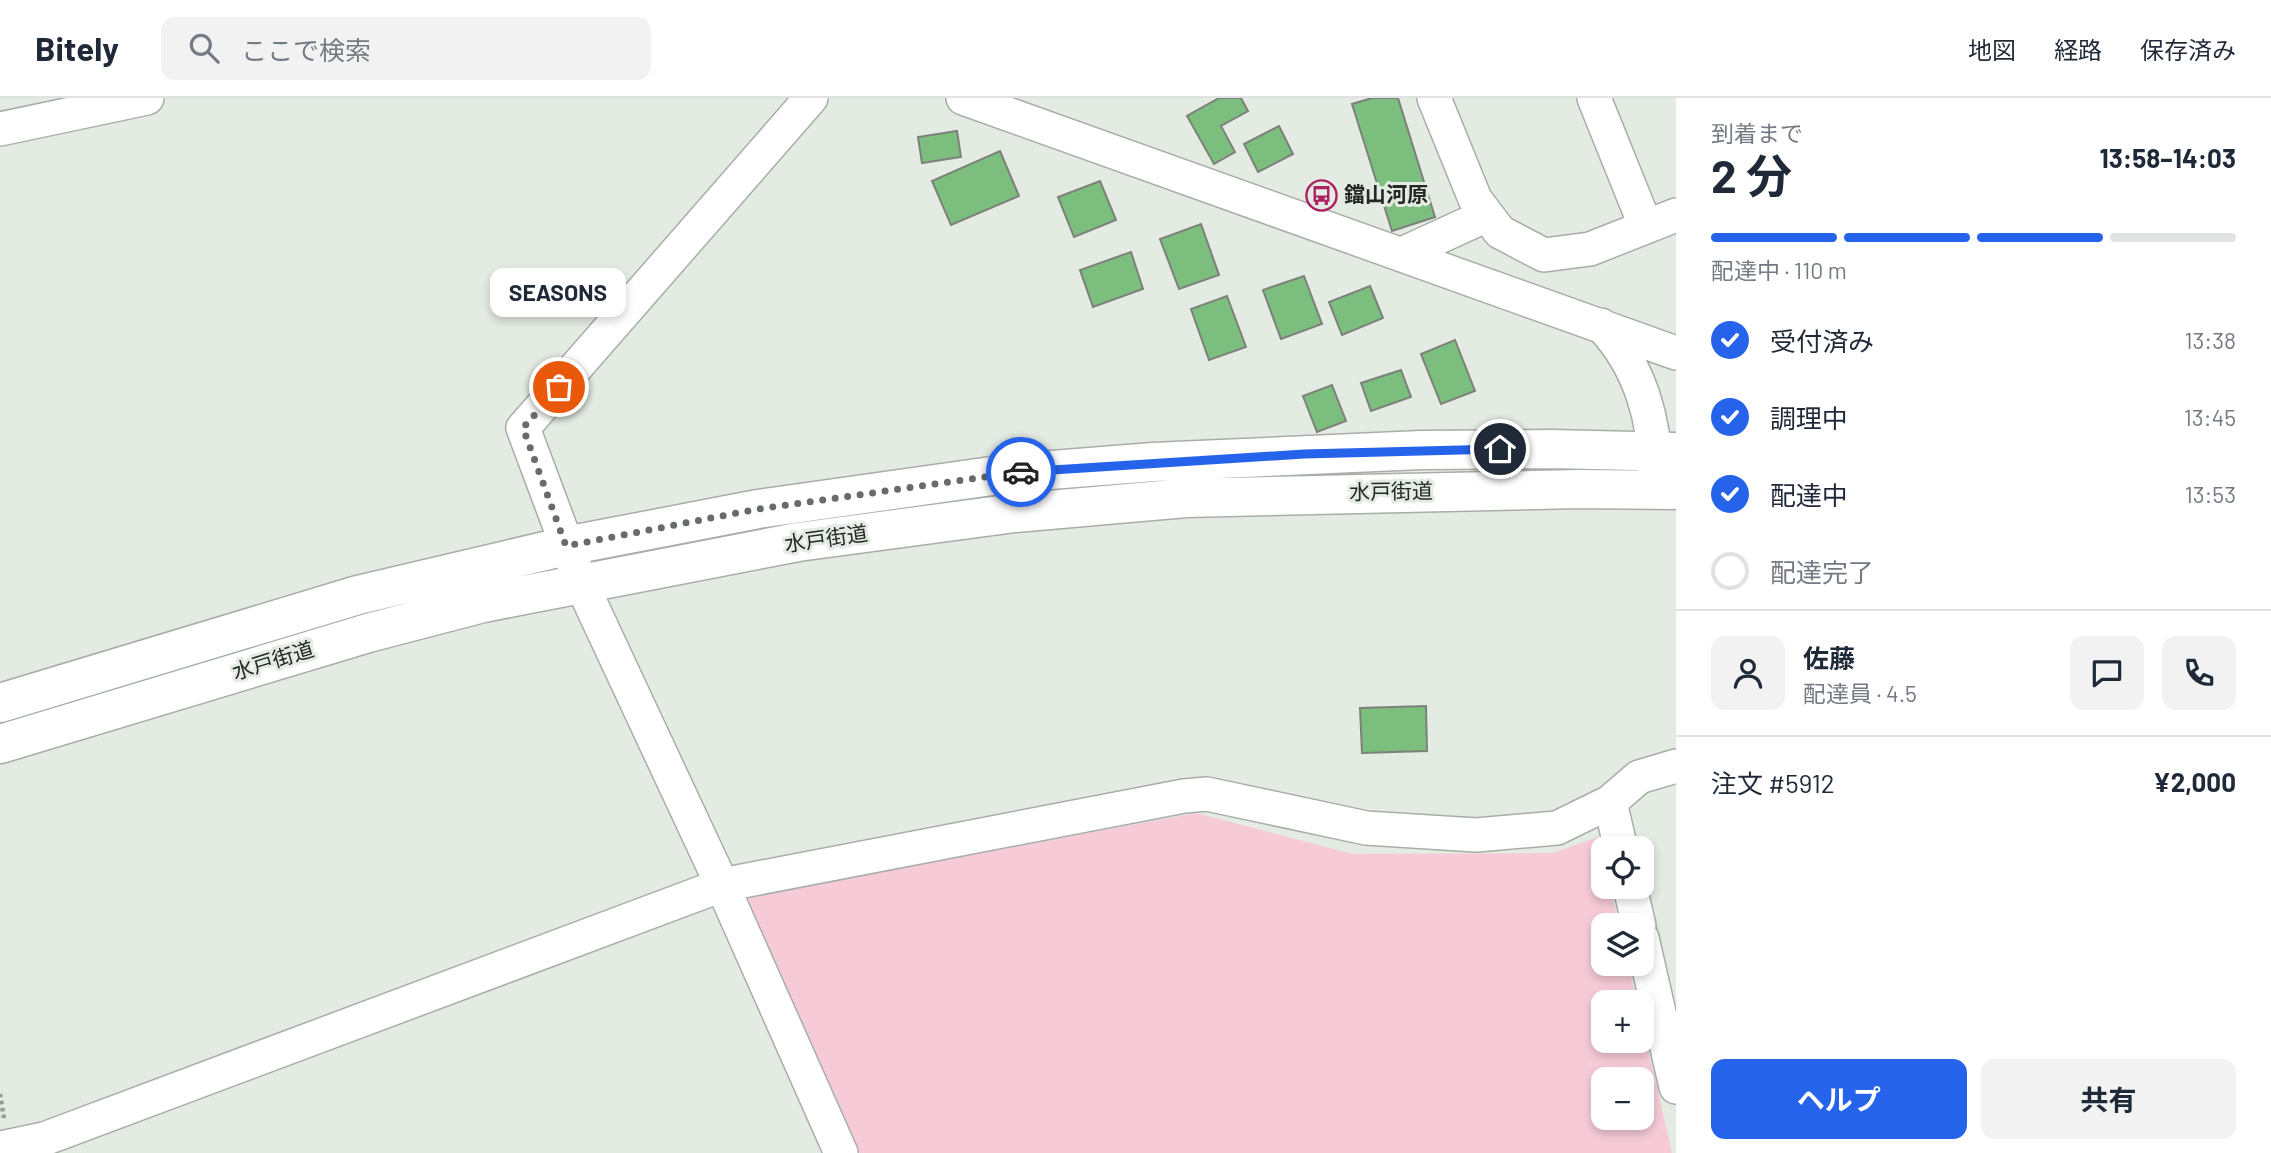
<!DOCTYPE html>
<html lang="ja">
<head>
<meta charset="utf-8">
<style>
	body { margin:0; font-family:Barlow,"Noto Sans JP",sans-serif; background:#f2f2f3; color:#1f2937; height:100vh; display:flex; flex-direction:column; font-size:26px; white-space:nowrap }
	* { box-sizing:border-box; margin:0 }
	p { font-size:23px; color:#747a83 }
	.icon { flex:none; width:38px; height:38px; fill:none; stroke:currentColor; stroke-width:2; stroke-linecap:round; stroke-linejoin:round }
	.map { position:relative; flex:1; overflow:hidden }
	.side { display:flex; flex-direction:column; background:#fff; width:595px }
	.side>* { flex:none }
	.buttons { position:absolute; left:1591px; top:738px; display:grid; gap:14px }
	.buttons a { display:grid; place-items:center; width:63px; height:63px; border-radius:14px; background:#fff; box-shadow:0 4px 10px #0003; font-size:35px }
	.pin { position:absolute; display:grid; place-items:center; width:60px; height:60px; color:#fff; margin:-30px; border:4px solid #fff; border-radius:50%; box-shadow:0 2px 7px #0007 }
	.courier { position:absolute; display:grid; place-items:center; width:70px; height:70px; margin:-35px; border:5px solid #2563eb; border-radius:50%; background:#fff; color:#222; box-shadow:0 2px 9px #0007 }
	.bubble { position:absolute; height:49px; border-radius:14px; background:#fff; box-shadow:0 4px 10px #0003; font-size:23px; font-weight:700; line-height:49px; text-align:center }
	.headline em { font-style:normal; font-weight:700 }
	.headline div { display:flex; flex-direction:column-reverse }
	.headline { display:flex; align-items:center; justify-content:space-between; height:119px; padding:0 35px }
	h1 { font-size:46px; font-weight:700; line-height:52px }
	.bar { display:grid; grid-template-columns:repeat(4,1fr); gap:10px 7px; align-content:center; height:84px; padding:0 35px }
	.bar i { height:9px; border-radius:5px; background:#e0e1e3 }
	.bar .selected { background:#2563eb }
	.bar p { grid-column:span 4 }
	.line { display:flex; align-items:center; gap:18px; padding:0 35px; border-top:2px solid #e0e1e3 }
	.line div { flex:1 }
	.round { display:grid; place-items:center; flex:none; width:74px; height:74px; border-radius:14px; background:#f2f2f3 }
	ol { padding:0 35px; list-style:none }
	li { display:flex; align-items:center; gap:21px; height:77px }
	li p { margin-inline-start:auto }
	li .icon { padding:7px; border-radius:50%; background:#2563eb; color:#fff; stroke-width:4 }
	li:last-child { color:#747a83 }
	li i { width:38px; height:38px; border:4px solid #e0e1e3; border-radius:50% }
	.action { display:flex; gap:14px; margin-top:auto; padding:14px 35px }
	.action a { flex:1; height:80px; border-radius:14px; background:#2563eb; color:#fff; font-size:28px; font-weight:700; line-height:80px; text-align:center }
	.action a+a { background:#f2f2f3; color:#1f2937 }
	header { display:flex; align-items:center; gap:42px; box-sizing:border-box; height:98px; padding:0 35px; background:#fff; border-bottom:2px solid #e0e1e3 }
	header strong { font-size:33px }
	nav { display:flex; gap:38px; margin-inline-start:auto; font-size:24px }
	.search { width:490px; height:63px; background:#f2f2f3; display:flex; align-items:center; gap:18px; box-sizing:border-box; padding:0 24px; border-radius:14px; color:#747a83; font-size:26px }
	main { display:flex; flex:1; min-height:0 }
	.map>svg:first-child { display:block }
</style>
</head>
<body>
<header>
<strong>Bitely</strong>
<div class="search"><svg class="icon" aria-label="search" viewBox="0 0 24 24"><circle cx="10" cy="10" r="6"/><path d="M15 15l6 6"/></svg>ここで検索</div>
<nav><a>地図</a><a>経路</a><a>保存済み</a></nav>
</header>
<main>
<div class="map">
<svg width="1676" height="1055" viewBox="0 0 1676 1055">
	<rect width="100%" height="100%" fill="#e3ebe3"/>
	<path fill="#f6cbd7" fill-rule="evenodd" d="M1196 715 1353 756 1553 755 1598 739 1603 760V789H1610L1619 828H1603V866H1628L1637 905H1603V943H1642V924L1672 1055H860L743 799ZM1603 982H1642V1020H1603Z"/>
	<path fill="#7cbe7d" stroke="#7c827b" stroke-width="2" d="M1219 0H1241L1248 13 1221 28 1235 54 1214 66 1187 18Z
		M1372 0H1398L1435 119 1392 133 1352 6Z
		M1279 28 1293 56 1258 74 1244 46Z
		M957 33 961 59 922 65 918 39Z
		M1000 53 1019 98 951 127 932 83Z
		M1100 83 1116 122 1074 139 1058 99Z
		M1201 126 1219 177 1179 191 1160 141Z
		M1131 154 1143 191 1093 209 1080 172Z
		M1304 178 1322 226 1281 241 1263 192Z
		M1370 188 1383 220 1342 237 1329 204Z
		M1227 198 1246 249 1209 262 1191 211Z
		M1455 242 1475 293 1441 306 1421 256Z
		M1401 272 1411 299 1371 313 1361 285Z
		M1332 287 1346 323 1317 334 1303 298Z
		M1426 608 1427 653 1362 655 1360 610Z"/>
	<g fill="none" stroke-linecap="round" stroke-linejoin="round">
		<defs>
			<path id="minor" d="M811 0 523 330 581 485 722 787 841 1055
				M963 0 1676 255
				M1434 0 1475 101 1500 134 1544 157 1590 151 1676 117
				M1594 0 1646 129
				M0 31 147 0
				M1402 156 1487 117
				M1601 227C1640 268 1656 323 1655 379
				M1610 704 1621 751
				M1630 789 1639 828
				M1642 840 1676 989
				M0 1050 44 1041 722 787 1184 698 1207 696 1366 730 1476 737 1557 730 1610 704 1639 679 1676 668"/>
			<path id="highway" d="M0 605 358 497 566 448 758 411 1013 375 1153 364 1421 352 1553 351 1676 354
				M0 646 368 535 483 505 798 444 1015 415 1186 400 1579 391 1676 392"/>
		</defs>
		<use href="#minor" stroke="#a7aea7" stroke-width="36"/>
		<use href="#highway" stroke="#a7aea7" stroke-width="41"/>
		<path stroke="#969c96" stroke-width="4.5" stroke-dasharray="3.5 3.5" stroke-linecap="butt" d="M0 996 4 1020"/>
		<use href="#minor" stroke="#fff" stroke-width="33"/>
		<use href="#highway" stroke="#fff" stroke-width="38"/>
	</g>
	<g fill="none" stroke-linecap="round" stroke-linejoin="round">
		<path stroke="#686c68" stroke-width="7" stroke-dasharray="0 12.6" d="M559 289 523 330 566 448 758 411 1021 374"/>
		<path stroke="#2563eb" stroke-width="9" d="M1021 374 1304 356 1500 351"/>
	</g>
	<defs>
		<symbol id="bus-ring" viewBox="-11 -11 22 22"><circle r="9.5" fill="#e3ebe3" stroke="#ac2160" stroke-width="1.5"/><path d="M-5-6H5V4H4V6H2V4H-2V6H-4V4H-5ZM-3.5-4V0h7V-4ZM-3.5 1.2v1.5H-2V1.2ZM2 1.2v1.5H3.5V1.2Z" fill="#ac2160"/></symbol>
	</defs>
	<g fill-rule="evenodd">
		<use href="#bus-ring" x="1304" y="80" width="35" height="35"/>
	</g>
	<g text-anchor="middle" stroke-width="6" stroke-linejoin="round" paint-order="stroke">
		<g font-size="21" font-weight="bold" fill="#252825" stroke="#e3ebe3" text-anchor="start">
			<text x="1344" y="104">鐺山河原</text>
		</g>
		<g font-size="21" fill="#252825" stroke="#e3ebe3">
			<text transform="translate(1391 394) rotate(-1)" y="7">水戸街道</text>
			<text transform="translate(826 441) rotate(-8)" y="7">水戸街道</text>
			<text transform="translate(273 563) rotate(-17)" y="7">水戸街道</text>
		</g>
	</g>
</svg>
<div class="buttons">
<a><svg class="icon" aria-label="locate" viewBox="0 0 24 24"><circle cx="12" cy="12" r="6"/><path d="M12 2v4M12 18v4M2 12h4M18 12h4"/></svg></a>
<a><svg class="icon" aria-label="layers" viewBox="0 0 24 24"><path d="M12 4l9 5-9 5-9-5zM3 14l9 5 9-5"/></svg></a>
<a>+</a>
<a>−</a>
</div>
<div class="pin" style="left:559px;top:289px;background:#ea580c"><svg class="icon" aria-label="bag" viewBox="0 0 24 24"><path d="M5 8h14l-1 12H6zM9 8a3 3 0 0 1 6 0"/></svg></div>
<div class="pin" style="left:1500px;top:351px;background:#1f2937"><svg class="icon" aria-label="home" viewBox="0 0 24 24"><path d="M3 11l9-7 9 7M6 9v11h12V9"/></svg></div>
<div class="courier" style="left:1021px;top:374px"><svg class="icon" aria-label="car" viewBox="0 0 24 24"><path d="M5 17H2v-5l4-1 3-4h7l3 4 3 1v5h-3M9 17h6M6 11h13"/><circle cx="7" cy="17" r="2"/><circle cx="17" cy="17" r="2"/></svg></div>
<div class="bubble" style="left:490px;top:170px;width:136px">SEASONS</div>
</div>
<section class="side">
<div class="headline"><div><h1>2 分</h1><p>到着まで</p></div><em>13:58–14:03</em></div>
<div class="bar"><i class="selected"></i><i class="selected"></i><i class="selected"></i><i></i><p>配達中 · 110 m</p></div>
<ol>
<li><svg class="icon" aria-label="check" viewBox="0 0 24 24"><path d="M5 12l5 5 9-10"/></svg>受付済み<p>13:38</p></li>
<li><svg class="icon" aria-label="check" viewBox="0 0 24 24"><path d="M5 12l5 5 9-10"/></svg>調理中<p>13:45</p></li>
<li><svg class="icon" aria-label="check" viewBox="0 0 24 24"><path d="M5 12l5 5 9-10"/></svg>配達中<p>13:53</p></li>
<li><i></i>配達完了</li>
</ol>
<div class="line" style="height:126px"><a class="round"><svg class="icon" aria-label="person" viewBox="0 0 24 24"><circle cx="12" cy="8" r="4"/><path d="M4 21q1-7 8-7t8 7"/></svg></a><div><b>佐藤</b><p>配達員 · 4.5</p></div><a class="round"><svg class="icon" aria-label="chat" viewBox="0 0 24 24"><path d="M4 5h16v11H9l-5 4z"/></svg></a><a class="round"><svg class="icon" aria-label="phone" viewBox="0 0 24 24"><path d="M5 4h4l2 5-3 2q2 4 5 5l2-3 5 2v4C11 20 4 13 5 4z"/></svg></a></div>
<div class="line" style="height:91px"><div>注文 #5912</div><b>¥2,000</b></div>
<div class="action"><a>ヘルプ</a><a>共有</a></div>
</section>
</main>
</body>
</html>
